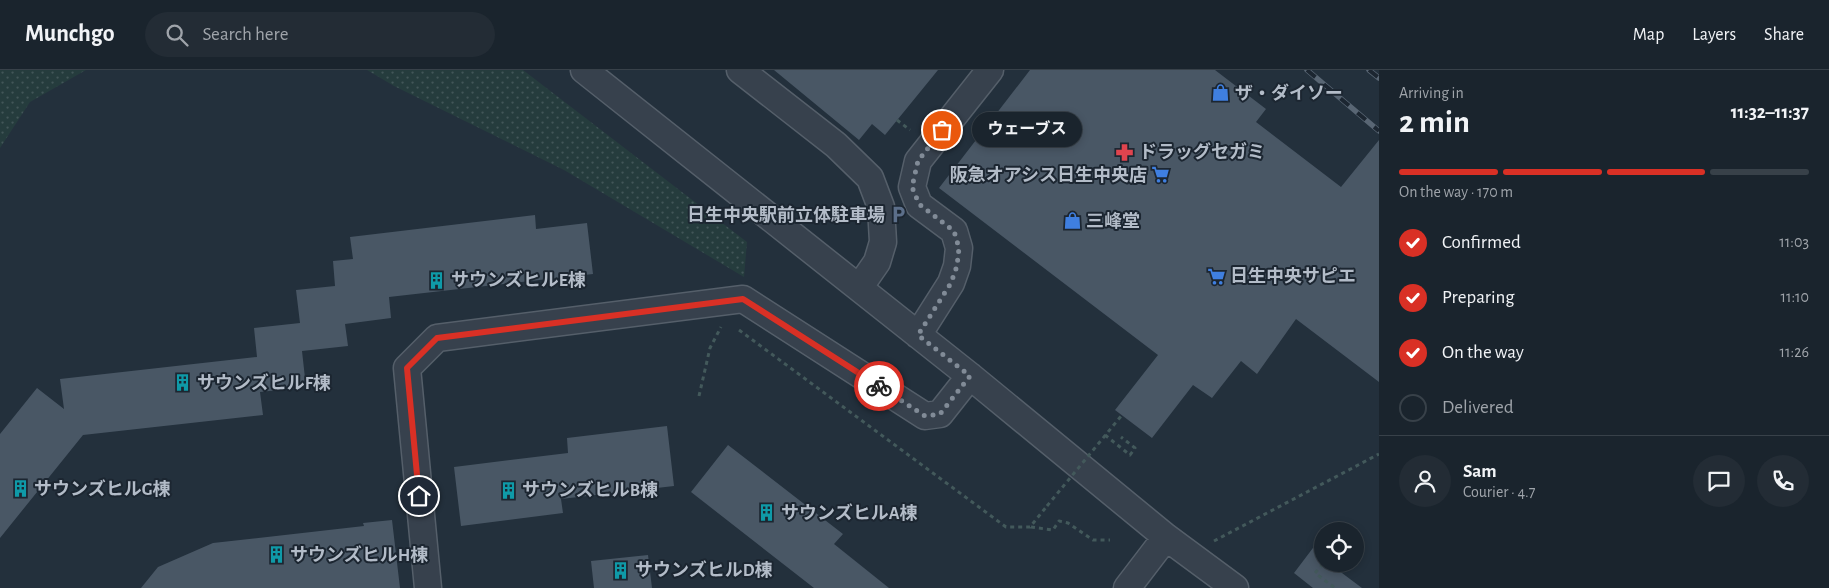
<!DOCTYPE html>
<html lang="en">
<head>
<meta charset="utf-8">
<style>
	body { margin:0; font-family:"Alegreya Sans","Noto Sans JP",sans-serif; background:#232c35; color:#f1f3f6; height:100vh; display:flex; flex-direction:column; font-size:19px; white-space:nowrap }
	* { box-sizing:border-box; margin:0 }
	p { font-size:16px; color:#9fa4aa }
	.icon { flex:none; width:28px; height:28px; fill:none; stroke:currentColor; stroke-width:2; stroke-linecap:round; stroke-linejoin:round }
	.map { position:relative; flex:1; overflow:hidden }
	.sheet { display:flex; flex-direction:column; background:#1a242d; width:450px }
	.sheet>* { flex:none }
	.fabs { position:absolute; left:1314px; top:452px; display:grid; gap:10px }
	.fabs a { display:grid; place-items:center; width:50px; height:50px; border-radius:50%; background:#1a242d; box-shadow:0 2px 8px #0003,0 0 0 1px #384149; font-size:25px }
	.pin { position:absolute; display:grid; place-items:center; width:42px; height:42px; color:#fff; margin:-21px; border:2px solid #fff; border-radius:50%; box-shadow:0 1px 5px #0007 }
	.courier { position:absolute; display:grid; place-items:center; width:50px; height:50px; margin:-25px; border:4px solid #d93025; border-radius:50%; background:#fff; color:#222; box-shadow:0 1px 6px #0007 }
	.bubble { position:absolute; height:35px; border-radius:18px; background:#1a242d; box-shadow:0 2px 8px #0003,0 0 0 1px #384149; font-size:16px; font-weight:700; line-height:35px; text-align:center }
	.overview em { font-style:normal; font-weight:700 }
	.overview div { display:flex; flex-direction:column-reverse }
	.overview { display:flex; align-items:center; justify-content:space-between; height:85px; padding:0 20px }
	h1 { font-size:32px; font-weight:700; line-height:38px }
	.bar { display:grid; grid-template-columns:repeat(4,1fr); gap:8px 5px; align-content:center; height:60px; padding:0 20px }
	.bar i { height:6px; border-radius:4px; background:#384149 }
	.bar .active { background:#d93025 }
	.bar p { grid-column:span 4 }
	.line { display:flex; align-items:center; gap:12px; padding:0 20px; border-top:1px solid #384149 }
	.line div { flex:1 }
	.round { display:grid; place-items:center; flex:none; width:52px; height:52px; border-radius:26px; background:#232c35 }
	ol { padding:0 20px; list-style:none }
	li { display:flex; align-items:center; gap:15px; height:55px }
	li p { margin-inline-start:auto }
	li .icon { padding:5px; border-radius:50%; background:#d93025; color:#fff; stroke-width:4 }
	li:last-child { color:#9fa4aa }
	li i { width:28px; height:28px; border:2px solid #384149; border-radius:50% }
	header { display:flex; align-items:center; gap:30px; box-sizing:border-box; height:70px; padding:0 25px; background:#1a242d; border-bottom:1px solid #384149 }
	header strong { font-size:24px }
	nav { display:flex; gap:28px; margin-inline-start:auto; font-size:18px }
	.search { width:350px; height:45px; background:#232c35; display:flex; align-items:center; gap:12px; box-sizing:border-box; padding:0 18px; border-radius:28px; color:#9fa4aa; font-size:19px }
	main { display:flex; flex:1; min-height:0 }
	.map>svg:first-child { display:block }
</style>
</head>
<body>
<header>
<strong>Munchgo</strong>
<div class="search"><svg class="icon" aria-label="search" viewBox="0 0 24 24"><circle cx="10" cy="10" r="6"/><path d="M15 15l6 6"/></svg>Search here</div>
<nav><a>Map</a><a>Layers</a><a>Share</a></nav>
</header>
<main>
<div class="map">
<svg width="1379" height="518" viewBox="0 0 1379 518">
	<defs>
		<pattern id="green-dots" width="8" height="8" patternUnits="userSpaceOnUse" patternTransform="scale(1.25)"><rect width="8" height="8" fill="#253c3d"/><path d="M2 2h.1M6 6h.1" fill="none" stroke="#425658" stroke-width="1.8" stroke-linecap="round"/></pattern>
	</defs>
	<rect width="100%" height="100%" fill="#23303c"/>
	<path fill="url(#green-dots)" d="M0 0H86L30 32 0 78Z
		M367 0H523L747 172 744 207 564 100 394 16Z"/>
	<path fill="#495765" d="M774 0H938L885 65 872 54 859 70Z
		M1030 0H1215L1266 39 1256 52 1341 117 1379 70V312L1296 249 1257 304 1241 291 1212 328 1193 315 1152 368 1115 340 1158 285 939 118Z
		M535 145 536 159 587 153 593 204 389 227 391 248 345 254 348 276 302 281 306 317 260 322 263 345 83 365 0 468V364L37 318 64 339 60 309 257 287 254 258 300 253 296 220 335 216 333 191 353 189 350 167Z
		M667 356 674 416 561 429 563 443 461 456 454 397 568 383 567 368Z
		M728 375 843 464 834 474 889 518H814L691 422Z
		M392 450 400 518H141L158 497 213 473 364 456 363 453Z
		M1322 466V494H1330L1362 518H1313L1294 503Z
		M648 485 652 518H594L591 491Z"/>
	<g fill="none" stroke-linecap="round" stroke-linejoin="round">
		<defs>
			<path id="minor" d="M584 0 970 306 1166 467 1235 518
				M740 0 836 75 870 108 881 137 883 172 877 192 859 218
				M918 265 951 213 957 196 959 178 954 161 919 135 912 117 918 91 990 0
				M428 518 407 298 437 268 743 229 925 346 940 344 970 306
				M1127 518 1166 467"/>
		</defs>
		<use href="#minor" stroke="#555f6a" stroke-width="29"/>
		<path stroke="#43595b" stroke-width="3" stroke-dasharray="4 4" stroke-linecap="butt" d="M897 50 910 60
			M739 260 1006 457H1030L1047 436
			M699 326 710 278 721 257
			M1105 365 1130 385 1135 378 1121 367
			M1031 457 1053 460 1059 451 1068 453 1093 470H1110
			M1214 471 1379 384
			M1323 494 1315 503 1335 518"/>
		<use href="#minor" stroke="#37414d" stroke-width="26"/>
		<defs>
			<path id="rail" d="M1307 0 1379 61
				M1369 0 1379 8"/>
		</defs>
		<use href="#rail" stroke="#596674" stroke-width="5.5"/>
		<use href="#rail" stroke="#1c2631" stroke-width="4" stroke-dasharray="11" stroke-linecap="butt"/>
		<path stroke="#43595b" stroke-width="3" stroke-dasharray="4 4" stroke-linecap="butt" d="M1047 436 1122 345"/>
	</g>
	<g fill="none" stroke-linecap="round" stroke-linejoin="round">
		<path stroke="#818b97" stroke-width="5" stroke-dasharray="0 9" d="M879 316 925 346 940 344 970 306 918 265 951 213 957 196 959 178 954 161 919 134 912 117 918 91 942 60"/>
		<path stroke="#d93025" stroke-width="6" d="M419 426 407 298 437 268 743 229 879 316"/>
	</g>
	<defs>
		<symbol id="shop-bare" viewBox="-9 -9 18 18"><path d="M-5-2.5h2.3a2.7 3.5 0 0 1 5.4 0H5L5.5 6h-11ZM-1.5-2.5h3a1.5 2.3 0 0 0-3 0Z" fill="#3f7fe0" stroke="#1c2631" stroke-width="2.5" paint-order="stroke"/></symbol>
		<symbol id="pharmacy-bare" viewBox="-9 -9 18 18"><path d="M-2-6h4v4h4v4h-4v4h-4v-4h-4v-4h4Z" fill="#e0444e" stroke="#1c2631" stroke-width="2.5" paint-order="stroke"/></symbol>
		<symbol id="supermarket-bare" viewBox="-9 -9 18 18"><path d="M-6-5.5h2.5l.6 2H6L4.5 2H-2.5L-4.4-4H-6ZM-1.5 3.2a1.3 1.3 0 1 0 .1 0ZM3 3.2a1.3 1.3 0 1 0 .1 0Z" fill="#3f7fe0" stroke="#1c2631" stroke-width="2.5" paint-order="stroke"/></symbol>
		<symbol id="parking-bare" viewBox="-9 -9 18 18"><path d="M-3.5-5.5H1a3.5 3.5 0 0 1 0 7H-1V5.5H-3.5ZM-1-3.4V-.6H.8a1.4 1.4 0 0 0 0-2.8Z" fill="#5c6f8a" stroke="#1c2631" stroke-width="2.5" paint-order="stroke"/></symbol>
		<symbol id="building-bare" viewBox="-9 -9 18 18"><path d="M-4-6H4V6H1V3H-1V6H-4ZM-2.5-4.3h1.7v1.8h-1.7ZM.8-4.3h1.7v1.8H.8ZM-2.5-1h1.7V.8h-1.7ZM.8-1h1.7V.8H.8Z" fill="#0f9aa8" stroke="#1c2631" stroke-width="2.5" paint-order="stroke"/></symbol>
	</defs>
	<g fill-rule="evenodd">
		<use href="#shop-bare" x="1208" y="10" width="25" height="25"/>
		<use href="#pharmacy-bare" x="1112" y="70" width="25" height="25"/>
		<use href="#supermarket-bare" x="1148" y="92" width="25" height="25"/>
		<use href="#parking-bare" x="886" y="132" width="25" height="25"/>
		<use href="#shop-bare" x="1060" y="138" width="25" height="25"/>
		<use href="#supermarket-bare" x="1204" y="194" width="25" height="25"/>
		<use href="#building-bare" x="424" y="198" width="25" height="25"/>
		<use href="#building-bare" x="170" y="300" width="25" height="25"/>
		<use href="#building-bare" x="8" y="406" width="25" height="25"/>
		<use href="#building-bare" x="496" y="408" width="25" height="25"/>
		<use href="#building-bare" x="754" y="430" width="25" height="25"/>
		<use href="#building-bare" x="264" y="472" width="25" height="25"/>
		<use href="#building-bare" x="608" y="488" width="25" height="25"/>
	</g>
	<g text-anchor="middle" stroke-width="4" stroke-linejoin="round" paint-order="stroke">
		<g font-size="18" font-weight="bold" fill="#b3bcc8" stroke="#1c2631" text-anchor="start">
			<text x="1235" y="29">ザ・ダイソー</text>
			<text x="1139" y="88">ドラッグセガミ</text>
			<text x="1147" y="111" text-anchor="end">阪急オアシス日生中央店</text>
			<text x="885" y="151" text-anchor="end">日生中央駅前立体駐車場</text>
			<text x="1086" y="157">三峰堂</text>
			<text x="1230" y="212">日生中央サピエ</text>
			<text x="451" y="216">サウンズヒルE棟</text>
			<text x="197" y="319">サウンズヒルF棟</text>
			<text x="34" y="425">サウンズヒルG棟</text>
			<text x="522" y="426">サウンズヒルB棟</text>
			<text x="781" y="449">サウンズヒルA棟</text>
			<text x="290" y="491">サウンズヒルH棟</text>
			<text x="635" y="506">サウンズヒルD棟</text>
		</g>
	</g>
</svg>
<div class="fabs">
<a><svg class="icon" aria-label="locate" viewBox="0 0 24 24"><circle cx="12" cy="12" r="6"/><path d="M12 2v4M12 18v4M2 12h4M18 12h4"/></svg></a>
</div>
<div class="pin" style="left:942px;top:60px;background:#ea580c"><svg class="icon" aria-label="bag" viewBox="0 0 24 24"><path d="M5 8h14l-1 12H6zM9 8a3 3 0 0 1 6 0"/></svg></div>
<div class="pin" style="left:419px;top:426px;background:#1f2937"><svg class="icon" aria-label="home" viewBox="0 0 24 24"><path d="M3 11l9-7 9 7M6 9v11h12V9"/></svg></div>
<div class="courier" style="left:879px;top:316px"><svg class="icon" aria-label="bike" viewBox="0 0 24 24"><circle cx="6" cy="16" r="4"/><circle cx="18" cy="16" r="4"/><path d="M6 16l4-8h5l3 8M10 8l3 8H6M13 5h3"/></svg></div>
<div class="bubble" style="left:972px;top:42px;width:110px">ウェーブス</div>
</div>
<section class="sheet">
<div class="overview"><div><h1>2 min</h1><p>Arriving in</p></div><em>11:32–11:37</em></div>
<div class="bar"><i class="active"></i><i class="active"></i><i class="active"></i><i></i><p>On the way · 170 m</p></div>
<ol>
<li><svg class="icon" aria-label="check" viewBox="0 0 24 24"><path d="M5 12l5 5 9-10"/></svg>Confirmed<p>11:03</p></li>
<li><svg class="icon" aria-label="check" viewBox="0 0 24 24"><path d="M5 12l5 5 9-10"/></svg>Preparing<p>11:10</p></li>
<li><svg class="icon" aria-label="check" viewBox="0 0 24 24"><path d="M5 12l5 5 9-10"/></svg>On the way<p>11:26</p></li>
<li><i></i>Delivered</li>
</ol>
<div class="line" style="height:90px"><a class="round"><svg class="icon" aria-label="person" viewBox="0 0 24 24"><circle cx="12" cy="8" r="4"/><path d="M4 21q1-7 8-7t8 7"/></svg></a><div><b>Sam</b><p>Courier · 4.7</p></div><a class="round"><svg class="icon" aria-label="chat" viewBox="0 0 24 24"><path d="M4 5h16v11H9l-5 4z"/></svg></a><a class="round"><svg class="icon" aria-label="phone" viewBox="0 0 24 24"><path d="M5 4h4l2 5-3 2q2 4 5 5l2-3 5 2v4C11 20 4 13 5 4z"/></svg></a></div>
</section>
</main>
</body>
</html>
